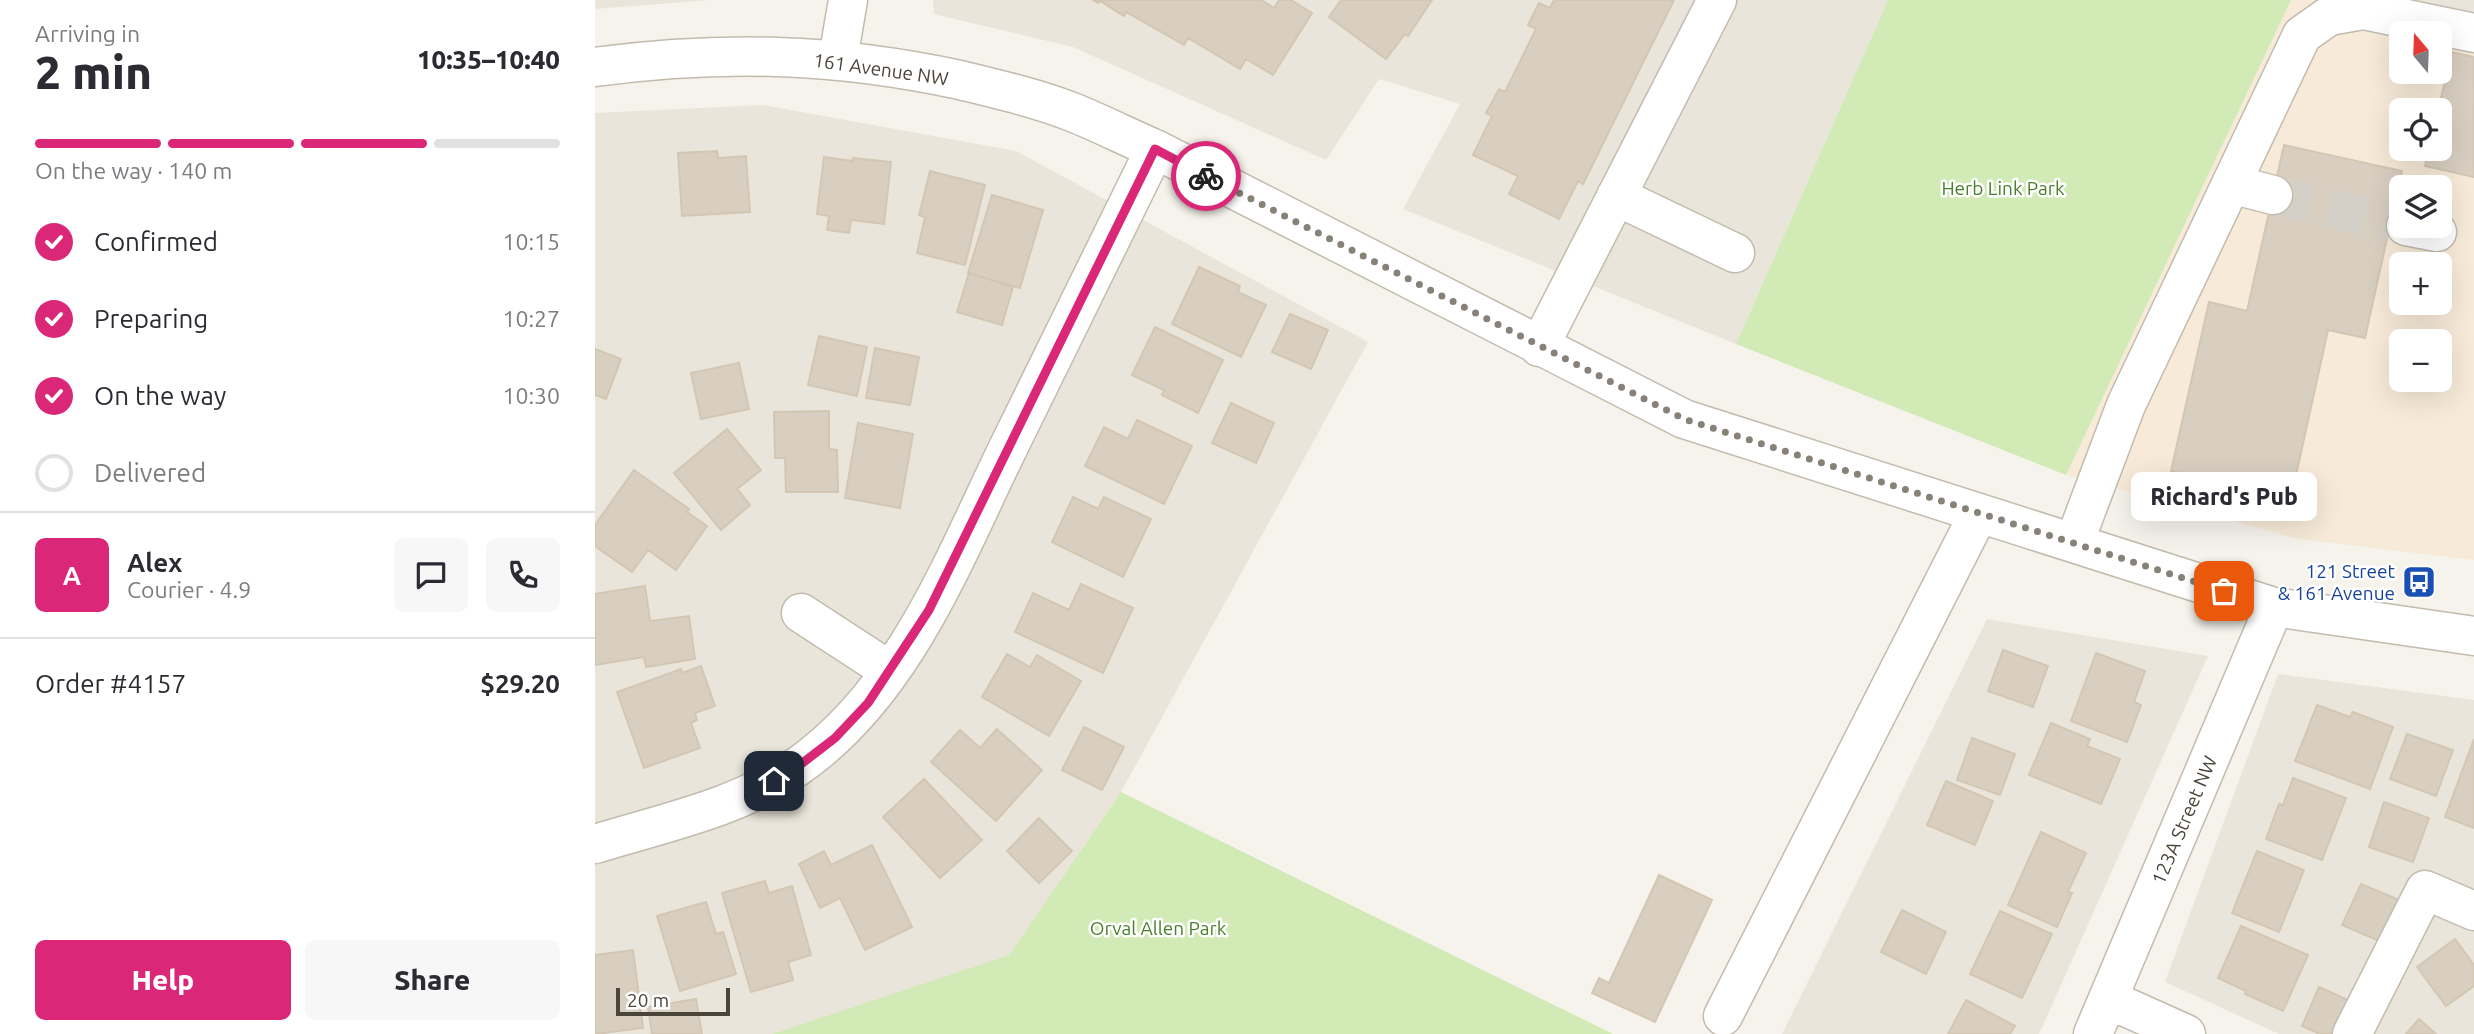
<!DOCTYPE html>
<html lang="en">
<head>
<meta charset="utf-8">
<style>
	body { margin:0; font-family:Ubuntu,sans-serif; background:#f7f7f7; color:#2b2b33; height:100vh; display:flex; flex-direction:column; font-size:26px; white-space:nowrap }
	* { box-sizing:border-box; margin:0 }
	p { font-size:23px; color:#7c7c81 }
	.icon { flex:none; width:38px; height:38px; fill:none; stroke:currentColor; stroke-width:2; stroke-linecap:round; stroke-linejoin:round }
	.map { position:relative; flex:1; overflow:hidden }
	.drawer { display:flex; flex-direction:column; background:#fff; width:595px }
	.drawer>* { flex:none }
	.needle { width:46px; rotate:341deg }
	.fabs { position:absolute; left:1794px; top:21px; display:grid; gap:14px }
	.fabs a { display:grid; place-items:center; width:63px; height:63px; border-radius:10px; background:#fff; box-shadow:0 7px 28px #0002; font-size:35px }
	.scale { position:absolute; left:21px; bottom:18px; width:114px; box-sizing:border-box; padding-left:7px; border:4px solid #4b4439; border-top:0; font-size:19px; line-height:24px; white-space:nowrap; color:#4b4439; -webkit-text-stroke:5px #fff; paint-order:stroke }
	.pin { position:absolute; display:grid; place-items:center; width:60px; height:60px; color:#fff; margin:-30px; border-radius:14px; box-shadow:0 4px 10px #0006 }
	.courier { position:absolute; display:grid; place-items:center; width:70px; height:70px; margin:-35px; border:5px solid #db2777; border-radius:50%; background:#fff; color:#222; box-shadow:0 2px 9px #0007 }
	.bubble { position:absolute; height:49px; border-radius:10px; background:#fff; box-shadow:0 7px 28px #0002; font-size:23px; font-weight:800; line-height:49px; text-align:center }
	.headline em { font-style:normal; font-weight:800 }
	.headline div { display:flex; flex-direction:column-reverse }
	.headline { display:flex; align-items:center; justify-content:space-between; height:119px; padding:0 35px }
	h1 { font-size:46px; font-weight:800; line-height:52px }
	.bar { display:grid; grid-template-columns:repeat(4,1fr); gap:10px 7px; align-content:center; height:84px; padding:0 35px }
	.bar i { height:9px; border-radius:5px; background:#e1e1e2 }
	.bar .on { background:#db2777 }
	.bar p { grid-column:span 4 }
	.line { display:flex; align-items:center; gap:18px; padding:0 35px; border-top:2px solid #e1e1e2 }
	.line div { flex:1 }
	.round { display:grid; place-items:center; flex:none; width:74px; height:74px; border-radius:10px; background:#f7f7f7 }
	ol { padding:0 35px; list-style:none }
	li { display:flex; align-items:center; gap:21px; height:77px }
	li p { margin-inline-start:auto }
	li .icon { padding:7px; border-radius:50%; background:#db2777; color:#fff; stroke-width:4 }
	li:last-child { color:#7c7c81 }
	li i { width:38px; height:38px; border:4px solid #e1e1e2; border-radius:50% }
	.cta { display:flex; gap:14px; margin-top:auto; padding:14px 35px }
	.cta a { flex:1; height:80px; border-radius:10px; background:#db2777; color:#fff; font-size:28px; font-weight:800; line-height:80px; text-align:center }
	.cta a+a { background:#f7f7f7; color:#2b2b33 }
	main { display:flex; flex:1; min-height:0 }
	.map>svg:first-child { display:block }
</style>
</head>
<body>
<main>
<section class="drawer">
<div class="headline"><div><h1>2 min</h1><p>Arriving in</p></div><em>10:35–10:40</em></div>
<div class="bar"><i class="on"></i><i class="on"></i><i class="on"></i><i></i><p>On the way · 140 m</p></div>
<ol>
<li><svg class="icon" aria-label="check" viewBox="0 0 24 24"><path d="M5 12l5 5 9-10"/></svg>Confirmed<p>10:15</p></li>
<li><svg class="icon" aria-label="check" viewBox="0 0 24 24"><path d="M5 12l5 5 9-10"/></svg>Preparing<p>10:27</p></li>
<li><svg class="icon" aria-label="check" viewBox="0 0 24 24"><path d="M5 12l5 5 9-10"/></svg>On the way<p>10:30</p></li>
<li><i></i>Delivered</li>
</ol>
<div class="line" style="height:126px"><b class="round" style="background:#db2777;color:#fff">A</b><div><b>Alex</b><p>Courier · 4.9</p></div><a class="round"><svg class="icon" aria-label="chat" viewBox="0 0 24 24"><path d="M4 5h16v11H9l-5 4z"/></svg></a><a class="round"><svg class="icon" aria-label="phone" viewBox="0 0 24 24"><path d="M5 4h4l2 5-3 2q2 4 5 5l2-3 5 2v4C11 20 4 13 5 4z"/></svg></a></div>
<div class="line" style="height:91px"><div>Order #4157</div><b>$29.20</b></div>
<div class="cta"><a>Help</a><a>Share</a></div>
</section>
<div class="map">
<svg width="1879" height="1034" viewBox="0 0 1879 1034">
	<rect width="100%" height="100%" fill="#f6f3ec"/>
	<path fill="#eae5da" d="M0 0H115L0 9Z
		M338 0H1293L1141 344 808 209 865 104 784 79 731 160 478 47 339 14Z
		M1815 0H1879V14Z
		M168 105 421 151 773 342 526 792 414 955 177 1034H0V113Z
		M1392 619 1613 656 1444 1034H1187Z
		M1683 674 1879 700V1034H1684L1570 982Z"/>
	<path fill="#f7ead8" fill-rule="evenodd" d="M1696 0H1815L1879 14V560L1703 539 1471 475ZM1806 33H1844V72H1806ZM1806 110H1844V149H1806ZM1806 187H1844V226H1806ZM1806 264H1844V303H1806ZM1806 341H1844V380H1806Z"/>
	<path fill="#d2eab5" d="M1293 0H1696L1471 475 1141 344Z
		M526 792 1018 1034H177L414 955Z"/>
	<path fill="#d8cfc1" stroke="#d3c7b4" stroke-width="2" d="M498 0H666L679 8 684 0H696L717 13 678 75 651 59 645 69 593 38 589 45 531 12 529 16 505 1 503 3Z
		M746 0H837L813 36 810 34 791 59 734 17Z
		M959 0H1079L988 184 983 181 964 219 914 194 923 176 878 155 897 116 891 113 904 89 910 92 941 29 933 25 944 3 955 8Z
		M1857 52 1879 57V177L1830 166 1834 149H1844L1843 110Z
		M1689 145 1807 171 1770 338 1733 330 1696 498 1576 471 1614 302 1652 311Z
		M122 151 123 158 151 156 155 212 87 216 83 153Z
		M229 157 258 161V158L296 162 289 224 256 220 254 233 232 230 234 216 222 214Z
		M335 171 390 185 370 265 322 253 330 217 324 215Z
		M397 195 448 210 425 288 373 273Z
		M604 267 645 286 643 292 671 305 646 357 577 324Z
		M374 273 418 287 407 325 362 312Z
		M695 314 733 330 716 369 677 352Z
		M560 327 628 360 603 413 567 395 569 390 537 375Z
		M224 336 272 347 262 396 213 385Z
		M280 348 324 357 315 405 271 398Z
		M0 349 26 359 11 399 0 395Z
		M144 363 154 409 106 419 96 373Z
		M636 403 679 423 661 463 617 443Z
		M234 411V449L242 450 243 492H191L190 458H180L179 412Z
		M542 420 597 446 569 504 490 466 509 427 533 439Z
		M263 423 318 434 305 508 250 498Z
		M132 429 166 470 142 489 155 505 126 530 79 473Z
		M39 470 94 509 92 512 112 526 81 570 53 550 37 572 0 546V525Z
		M478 497 503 509 509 497 556 519 528 577 457 542Z
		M486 584 538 608 508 673 420 632 438 593 474 610Z
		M50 586 55 621 94 616 100 659 51 667 49 657 0 665V594Z
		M1408 650 1453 666 1438 707 1393 691Z
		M1501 653 1550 671 1539 702 1546 705 1532 742 1476 721Z
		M412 654 435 667 442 655 486 681 454 736 387 697Z
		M106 666 120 706 100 713 102 720 96 723 105 748 49 768 22 692 86 669 87 673Z
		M1722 705 1755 717 1758 712 1798 727 1775 789 1700 761Z
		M1456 723 1495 739 1492 746 1525 759 1506 804 1434 775Z
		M489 727 529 747 507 790 467 770Z
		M402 729 447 770 401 821 336 762 365 730 385 748Z
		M1812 734 1858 750 1841 796 1795 779Z
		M1377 738 1420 754 1405 795 1362 780Z
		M1879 739V828L1850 817Z
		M1698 778 1751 798 1727 860 1671 839 1684 804 1688 805Z
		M329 779 387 840 345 878 288 817Z
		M1351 781 1398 801 1380 845 1332 825Z
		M1789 802 1834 818 1818 862 1774 847Z
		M444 818 477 851 444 883 412 851Z
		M1446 832 1491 853 1473 892 1477 893 1462 927 1413 905Z
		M277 845 317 927 270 950 245 898 225 908 204 864 229 851 236 865Z
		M1662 851 1709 870 1684 932 1637 913Z
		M1064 875 1117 900 1060 1022 997 993 1004 978 1014 983Z
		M170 881 174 893 197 886 216 955 193 962 198 980 156 992 127 893Z
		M1766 884 1809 902 1791 944 1747 925Z
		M111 902 121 934 128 932 141 974 85 991 62 916Z
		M1307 910 1351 932 1331 974 1286 952Z
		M1405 911 1457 934 1427 998 1375 974Z
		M1646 926 1713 955 1688 1011 1650 994 1651 991 1623 978Z
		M1860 939 1879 965V986L1851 1006 1822 967Z
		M38 950 48 1028 0 1034V955Z
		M1724 987 1764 1005 1751 1034H1725L1707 1026Z
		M101 999 107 1034H57L53 1007Z
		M1371 1000 1420 1026 1415 1034H1353Z
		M1824 1019 1841 1034H1811Z"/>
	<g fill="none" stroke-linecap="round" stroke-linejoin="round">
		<path stroke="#d4d0c8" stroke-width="38" stroke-dasharray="38 19" stroke-linecap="butt" d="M1678 195 1796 222"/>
		<defs>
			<path id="minor" d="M243 59 253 0
				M0 67C127 50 239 53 365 80 402 89 441 98 477 112 505 123 532 137 560 149L1089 419 1679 607 1879 636
				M1636 184 1678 195
				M1021 196 1140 253
				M1811 226 1842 232
				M944 347 1122 0
				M1479 543 1531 405 1707 35 1734 16 1768 10 1879 33
				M206 613 295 671
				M0 844C68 823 143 808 202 767 310 692 359 558 415 444 463 346 512 247 560 149
				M1513 999 1591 1034
				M1128 1016 1384 513
				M1498 1034 1679 607
				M1757 1034 1830 890 1879 911"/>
		</defs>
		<use href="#minor" stroke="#c2bbae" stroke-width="41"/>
		<use href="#minor" stroke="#fff" stroke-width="38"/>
	</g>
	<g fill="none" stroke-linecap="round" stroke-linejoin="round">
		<path stroke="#878178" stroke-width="7" stroke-dasharray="0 12.6" d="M611 176 1089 419 1629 591"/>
		<path stroke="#db2777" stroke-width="9" d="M179 781 201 768 240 738 273 703 334 610 560 149 611 176"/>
	</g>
	<defs>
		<symbol id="bus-square" viewBox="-11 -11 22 22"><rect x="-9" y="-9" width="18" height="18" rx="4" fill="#1a4fb4" stroke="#fff"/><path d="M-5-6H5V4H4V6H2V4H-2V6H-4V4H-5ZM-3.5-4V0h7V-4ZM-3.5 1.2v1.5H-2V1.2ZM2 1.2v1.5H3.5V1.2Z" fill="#fff"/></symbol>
	</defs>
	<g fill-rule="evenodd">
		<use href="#bus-square" x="1805" y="563" width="38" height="38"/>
	</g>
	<g text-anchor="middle" stroke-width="5" stroke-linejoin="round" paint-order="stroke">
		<g font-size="19" fill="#4b4439" stroke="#fff">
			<text transform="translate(286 69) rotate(8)" y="7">161 Avenue NW</text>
			<text transform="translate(1589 820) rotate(-67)" y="7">123A Street NW</text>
		</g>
		<g font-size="19" fill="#4a7f2a" stroke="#fff">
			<text x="1408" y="195">Herb Link Park</text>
			<text x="563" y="935">Orval Allen Park</text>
		</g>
		<g font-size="19" fill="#164399" stroke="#fff" text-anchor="end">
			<text x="1800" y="578">121 Street<tspan x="1800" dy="22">&amp; 161 Avenue</tspan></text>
		</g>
	</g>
</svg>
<div class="fabs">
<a><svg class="needle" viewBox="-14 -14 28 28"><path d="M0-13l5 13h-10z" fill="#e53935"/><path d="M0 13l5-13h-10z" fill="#7c7c81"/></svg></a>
<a><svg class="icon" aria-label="locate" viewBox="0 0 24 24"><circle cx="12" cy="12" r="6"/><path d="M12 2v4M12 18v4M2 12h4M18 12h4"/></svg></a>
<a><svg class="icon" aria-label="layers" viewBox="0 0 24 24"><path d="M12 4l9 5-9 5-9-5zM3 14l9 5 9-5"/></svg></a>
<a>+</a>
<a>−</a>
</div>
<div class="scale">20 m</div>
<div class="pin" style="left:1629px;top:591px;background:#ea580c"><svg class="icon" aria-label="bag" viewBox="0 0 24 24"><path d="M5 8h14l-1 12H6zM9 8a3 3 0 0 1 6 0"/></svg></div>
<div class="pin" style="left:179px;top:781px;background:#1f2937"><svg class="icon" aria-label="home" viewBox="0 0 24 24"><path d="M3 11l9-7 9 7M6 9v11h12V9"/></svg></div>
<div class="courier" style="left:611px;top:176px"><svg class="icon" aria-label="bike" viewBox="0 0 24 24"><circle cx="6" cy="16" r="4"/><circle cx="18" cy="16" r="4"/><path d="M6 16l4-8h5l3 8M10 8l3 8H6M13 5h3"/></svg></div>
<div class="bubble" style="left:1536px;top:472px;width:186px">Richard's Pub</div>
</div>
</main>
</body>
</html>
